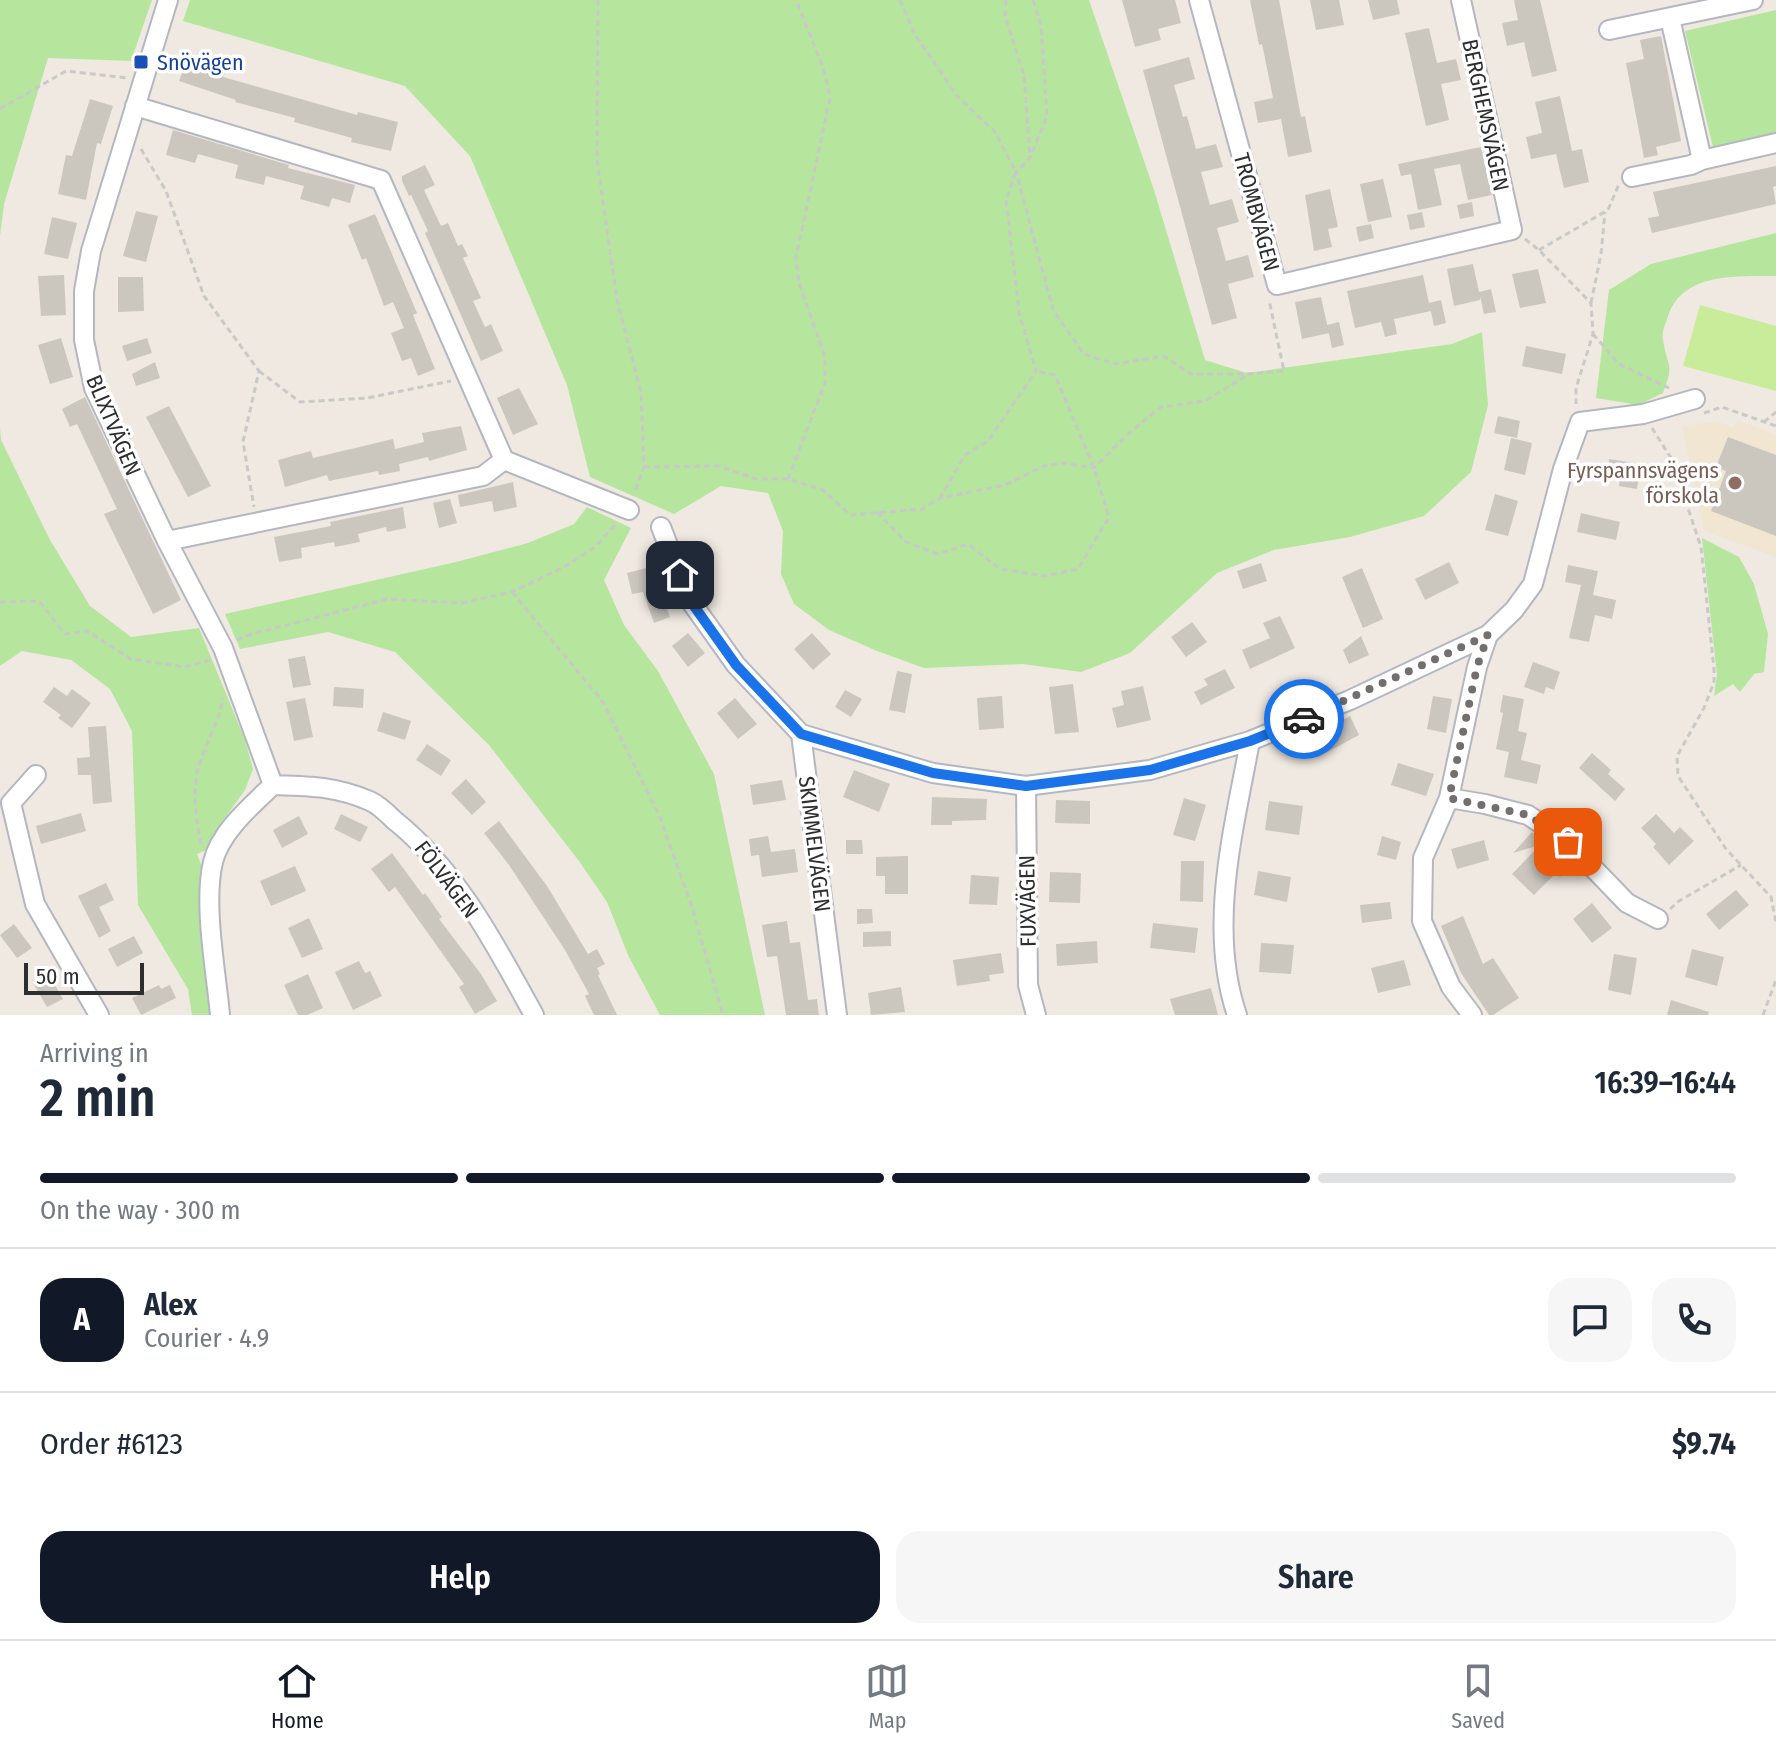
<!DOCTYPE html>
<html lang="en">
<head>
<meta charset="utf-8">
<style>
	body { margin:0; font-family:"Fira Sans Condensed",sans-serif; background:#f6f6f7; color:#1f2937; height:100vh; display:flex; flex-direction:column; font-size:30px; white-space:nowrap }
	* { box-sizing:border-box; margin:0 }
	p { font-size:26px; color:#747a83 }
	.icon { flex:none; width:44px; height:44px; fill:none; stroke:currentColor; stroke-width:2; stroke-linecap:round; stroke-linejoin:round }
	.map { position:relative; height:1015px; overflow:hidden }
	.side { display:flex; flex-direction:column; background:#fff; flex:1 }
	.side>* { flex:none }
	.scale { position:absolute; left:24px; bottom:20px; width:120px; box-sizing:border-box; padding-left:8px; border:4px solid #2e2e2e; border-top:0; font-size:22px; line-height:28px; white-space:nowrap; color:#2e2e2e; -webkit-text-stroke:6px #fff; paint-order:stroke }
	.pin { position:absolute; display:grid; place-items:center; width:68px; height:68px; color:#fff; margin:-34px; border-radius:16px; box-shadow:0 4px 12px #0006 }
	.courier { position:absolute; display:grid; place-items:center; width:80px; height:80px; margin:-40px; border:6px solid #1a73e8; border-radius:50%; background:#fff; color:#222; box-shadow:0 2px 10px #0007 }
	.overview em { font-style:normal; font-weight:600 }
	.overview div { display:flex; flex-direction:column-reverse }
	.overview { display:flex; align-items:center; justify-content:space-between; height:136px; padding:0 40px }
	h1 { font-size:52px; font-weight:600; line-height:60px }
	.bar { display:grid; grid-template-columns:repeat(4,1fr); gap:12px 8px; align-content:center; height:96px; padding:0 40px }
	.bar i { height:10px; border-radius:6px; background:#e0e1e3 }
	.bar .current { background:#111827 }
	.bar p { grid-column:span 4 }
	.line { display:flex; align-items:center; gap:20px; padding:0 40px; border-top:2px solid #e0e1e3 }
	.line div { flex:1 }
	.round { display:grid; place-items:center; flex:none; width:84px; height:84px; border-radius:24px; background:#f6f6f7 }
	.primary-button { display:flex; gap:16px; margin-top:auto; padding:16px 40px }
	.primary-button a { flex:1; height:92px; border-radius:24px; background:#111827; color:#fff; font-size:32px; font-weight:600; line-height:92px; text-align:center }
	.primary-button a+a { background:#f6f6f7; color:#1f2937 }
	.dock { display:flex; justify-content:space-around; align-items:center; height:112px; border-top:2px solid #e0e1e3; background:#fff; font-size:22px; color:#747a83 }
	.dock a { display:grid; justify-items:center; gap:4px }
	.dock .current { color:#111827 }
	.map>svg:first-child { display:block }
</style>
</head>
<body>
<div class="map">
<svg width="1776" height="1015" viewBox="0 0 1776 1015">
	<rect width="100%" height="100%" fill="#efe9e1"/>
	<path fill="#f0e6d1" d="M1738 420 1776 435V557L1704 531 1682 426 1717 421 1733 428Z"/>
	<path fill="#b6e59e" d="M0 0H152L131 61 48 58 4 204 0 236Z
		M190 0H1089L1154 190 1205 360 1247 373 1452 344 1482 332 1488 405 1471 472 1424 516 1350 537 1274 550 1217 573 1130 653 1081 672 1023 664 924 668 877 651 829 630 794 604 781 574 783 531 768 493 721 486 674 514 590 477 567 385 470 156 405 86 183 21Z
		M1776 10V132L1713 147 1685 31Z
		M1776 233V276C1739 276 1682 272 1668 316 1666 323 1661 332 1663 340 1667 367 1675 363 1663 393L1638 405 1596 398 1609 290 1651 264Z
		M0 427 1 440 50 540 90 606 131 637 199 628 245 740 253 769 245 790 214 833 206 850 197 854 202 867 213 1015H192L188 989 138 905 132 731 110 689 71 660 22 651 0 666Z
		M587 507 631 528 604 580 624 625 658 671 714 774 765 1015H660L628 955 607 902 579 861 489 745 395 652 328 632 240 649 225 614 456 562 528 543 574 524Z
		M1702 538 1739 557 1754 584 1768 634 1764 672 1754 674 1740 692 1733 684 1714 696 1717 675Z"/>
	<path fill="#c9ec9a" d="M1700 305 1776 326V391L1683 366Z"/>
	<path fill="#cbc7bf" d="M1122 0H1175L1181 23 1158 29 1161 40 1135 47Z
		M1250 0H1279L1301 117 1305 116 1312 152 1288 157 1281 119 1258 123 1254 102 1273 98 1262 44 1259 45Z
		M1310 0H1339L1344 25 1316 30Z
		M1368 0H1397L1400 14 1373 20Z
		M1514 0H1540L1557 71 1532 77 1524 42 1507 46 1502 23 1518 20Z
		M1429 28 1437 63 1456 59 1461 80 1441 84 1449 120 1426 126 1405 33Z
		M1661 36 1681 141 1656 147 1658 155 1644 158 1626 63 1644 59 1640 40Z
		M1189 57 1195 79 1174 85 1183 117 1187 116 1196 149 1216 144 1223 167 1201 172 1210 205 1232 199 1239 222 1217 228 1226 261 1248 255 1254 277 1228 284 1237 318 1212 325 1143 70Z
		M187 60 225 73 223 77 357 115 358 112 398 122 391 151 351 142 352 138 294 122 295 118 235 102 236 100 179 81Z
		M1560 96 1572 151 1582 149 1589 182 1564 188 1556 154 1531 159 1526 137 1542 133 1535 102Z
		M90 99 113 106 101 144 97 143 86 200 58 194 66 155 72 156Z
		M173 130 289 165 288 168 355 185 350 203 332 198 329 207 300 199 304 186 266 176 264 185 235 178 238 165 198 154 195 163 166 155Z
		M1481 147 1492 195 1468 200 1460 164 1434 169 1442 205 1418 210 1411 174 1401 176 1398 164Z
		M425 165 435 185 424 190 441 226 448 223 458 246 462 244 468 256 463 258 481 298 473 301 485 327 491 324 503 351 481 361 425 233 428 231 411 195 409 196 402 181V176Z
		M1776 166V186L1773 187 1776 204 1652 233 1648 218 1659 216 1653 192Z
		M1383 179 1392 217 1368 222 1360 184Z
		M1330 189 1338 227 1328 229 1332 247 1314 251 1305 195Z
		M1472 202 1474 216 1460 219 1457 205Z
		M136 211 158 216 146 262 123 256Z
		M1422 212 1425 227 1410 230 1407 215Z
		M375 214 417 313 413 315 435 369 418 376 411 358 402 361 391 333 404 328 393 302 384 306 366 258 362 260 348 225Z
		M52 217 77 223 68 259 44 254Z
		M1371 224 1374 238 1359 242 1356 227Z
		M1473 264 1479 292 1491 289 1496 312 1484 314 1480 296V300L1454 306 1447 269Z
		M1538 269 1546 303 1520 308 1512 274Z
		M64 275 66 315 41 316 38 276Z
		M1423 275 1429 303 1441 300 1446 323 1434 326 1430 307 1431 311 1394 319 1397 334 1385 337 1381 322 1355 328 1347 291Z
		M118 277H143L144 311 118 312Z
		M1321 297 1329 333 1302 339 1295 302Z
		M1339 322 1344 345 1332 348 1327 325Z
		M61 338 73 377 50 384 38 345Z
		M147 338 152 353 127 361 122 346Z
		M1526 346 1566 354 1562 374 1522 366Z
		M155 362 160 378 136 386 132 374Z
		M519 388 538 424 513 435 497 398Z
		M85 397 181 600 153 614 104 514 117 509 77 424 70 427 62 409Z
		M169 406 211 486 188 497 146 417Z
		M1498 416 1520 421 1517 438 1494 433Z
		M461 426 467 450 429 461 428 457 399 464 400 471 379 475 378 471 329 481 327 475 285 487 278 460 311 451 313 458 393 439 395 449 424 442 422 433Z
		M1728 437 1776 455V536L1711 511 1726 471 1716 467Z
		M1511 438 1532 443 1525 475 1504 470Z
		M1609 459 1641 464 1637 489 1619 486 1620 477 1607 475Z
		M513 482 517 507 494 512 492 501 460 507 458 495Z
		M1495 494 1518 501 1508 536 1485 530Z
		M450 499 457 523 439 528 433 503Z
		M403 507 406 528 387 532 386 527 358 534 360 542 335 547 334 542 301 548 302 558 279 562 274 537 331 526 330 522Z
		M1581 513 1620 522 1616 540 1577 532Z
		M1449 562 1459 583 1425 600 1415 579Z
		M1261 563 1267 581 1243 589 1237 571Z
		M658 565 663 587 659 588 670 617 654 623 643 592 632 594 627 573Z
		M1568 565 1598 571 1593 595 1616 600 1612 619 1595 615 1589 642 1569 638 1581 585 1565 582Z
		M1362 568 1383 619 1363 628 1342 577Z
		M1280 616 1295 648 1250 669 1242 650 1270 638 1263 623Z
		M1192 622 1207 642 1186 657 1171 637Z
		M688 633 705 653 688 667 672 646Z
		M812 633 831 654 813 670 794 649Z
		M1361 636 1369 655 1349 664 1343 650Z
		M305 656 311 685 293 688 288 659Z
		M1533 662 1560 672 1554 690 1546 687 1544 694 1524 687Z
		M1225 669 1235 688 1201 705 1194 692 1208 685 1204 679Z
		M897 671 912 674 905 713 889 710Z
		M1073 684 1079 732 1055 734 1049 687Z
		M1143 686 1151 720 1117 728 1112 708 1124 705 1121 691Z
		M54 687 67 696 72 689 91 703 72 728 58 718 61 715 43 702Z
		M334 687 364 689 363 708 333 706Z
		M845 690 862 699 851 717 835 707Z
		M1503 695 1524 699 1518 731 1527 733 1521 760 1541 765 1537 784 1504 777 1509 752 1496 749 1503 713 1500 712Z
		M1002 696 1004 728 979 730 977 698Z
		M1433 696 1452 699 1446 733 1427 729Z
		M305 698 313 737 294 741 286 702Z
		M735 698 757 724 738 739 717 713Z
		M383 712 411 721 405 740 377 731Z
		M1350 716 1359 735 1318 757 1308 738Z
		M106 726 112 802 93 804 91 775H78L77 758 90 757 88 727Z
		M427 744 451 760 441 776 416 760Z
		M1592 753 1611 770 1608 774 1625 789 1615 801 1579 768Z
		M1398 763 1434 774 1426 796 1391 785Z
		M854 770 890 784 879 812 843 797Z
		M466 779 486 802 472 815 451 793Z
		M782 780 786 800 753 805 750 785Z
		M932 797 987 799 986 820 952 821V825H931Z
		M1184 798 1206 805 1195 841 1173 835Z
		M1056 800 1090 801V824L1055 823Z
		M1269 801 1303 806 1299 835 1265 830Z
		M81 813 86 831 41 844 36 826Z
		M341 814 368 827 360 842 334 829Z
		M1656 814 1674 833 1680 827 1694 841 1669 865 1653 847 1656 844 1641 828Z
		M299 816 308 834 282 848 273 830Z
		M499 821 547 886 588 954 597 949 605 964 597 968 600 974 598 975 617 1015H594L585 996 589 994 565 950 509 865 484 833Z
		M1532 832 1572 865 1560 877 1556 873 1534 895 1512 874 1540 845 1513 853Z
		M768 836 771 852 795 849 798 872 762 877 759 855 751 856 749 839Z
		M1382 836 1401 842 1396 860 1377 855Z
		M846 840H862L863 854H846Z
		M1484 840 1489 860 1457 869 1451 849Z
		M392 853 423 895 425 893 442 917 439 919 481 974 497 1001 475 1014 459 987 464 984 395 887 389 892 371 869Z
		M908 856V894H885V876H876V857Z
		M1181 861H1204L1203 902 1180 901Z
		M295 866 306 891 271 906 260 881Z
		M1258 871 1291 877 1287 902 1254 895Z
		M1050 872 1081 873 1080 903 1049 902Z
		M971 875 999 877 997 905 969 904Z
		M106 883 114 900 99 907 111 931 99 938 78 896Z
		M1736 890 1749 905 1719 930 1706 914Z
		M1390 902 1392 919 1362 923 1360 905Z
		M1592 903 1612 928 1592 943 1573 919Z
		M857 909H872L873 923 857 924Z
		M1463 916 1483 964 1493 958 1519 998 1493 1015H1489L1461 973 1441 926Z
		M309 918 323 949 302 958 288 928Z
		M787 921 790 943 800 942 808 1000 817 999 819 1015H786L777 956 767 957 762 925Z
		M1153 923 1198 928 1195 953 1150 948Z
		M14 924 32 948 17 958 0 935Z
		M891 931V946L863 947V932Z
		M134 936 143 953 117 967 108 949Z
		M1097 941 1098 963 1057 966 1056 944Z
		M1261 943 1294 945 1291 974 1259 972Z
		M1692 949 1724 957 1717 986 1685 977Z
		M1001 953 1004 973 989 975 990 981 957 986 953 960Z
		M1614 954 1637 958 1631 995 1608 990Z
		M1404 960 1411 985 1378 993 1371 968Z
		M359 961 365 973 370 971 382 996 353 1010 335 972Z
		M48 973 63 999 47 1007 32 981Z
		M308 974 323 1008 307 1015H298L284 985Z
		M159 985 161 989 170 985 176 998 141 1015 132 998Z
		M901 987 905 1012 871 1015 868 993Z
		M1211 988 1218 1015H1175L1170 999Z
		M1671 1000 1709 1012 1708 1015H1667Z"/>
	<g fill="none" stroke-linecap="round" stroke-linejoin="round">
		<defs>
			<path id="street" d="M168 0 91 251 84 291V340L94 388 167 541 223 648 273 785
				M1199 0 1277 285 1512 230 1461 0
				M1670 18 1702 160 1776 143
				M1609 30 1753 0
				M135 106 381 180 504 460 483 476 167 541
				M1632 177 1691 165 1702 160
				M504 460 629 510
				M661 527 689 599 736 665 801 734 837 1015
				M801 734 933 773 1026 786 1150 770 1250 741 1350 700 1488 635 1514 610 1533 584 1563 469 1580 422 1643 414 1695 399
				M36 775 11 803 35 904 99 1015
				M273 785C309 786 336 786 370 801 379 805 387 813 394 820 457 870 496 946 534 1015
				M1026 786 1028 985 1036 1015
				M1449 798 1485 804 1528 815 1568 842 1627 903 1658 919
				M220 1015C216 971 203 904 213 862 220 832 252 805 273 785
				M1237 1015C1207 927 1234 829 1250 741
				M1472 1015 1451 987 1422 921 1423 858 1449 798 1477 667 1488 635"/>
		</defs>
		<use href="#street" stroke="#b4b7c1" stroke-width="22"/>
		<path stroke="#c9c9c9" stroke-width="3" stroke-dasharray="6 4" stroke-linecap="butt" d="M598 0 597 160 617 300 641 392 644 467 634 494
			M900 0 914 33 957 96 995 132 1016 172 1006 200 1019 312 1036 371 988 441 965 455 940 498
			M1006 0 1005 16 1024 75 1030 157
			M1033 0 1041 25 1047 116 1030 158 1016 172 1053 310 1084 354 1115 364 1164 356 1191 374H1248L1284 371 1269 300
			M0 109 66 71 128 78
			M141 149 166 191 204 296 259 371 243 442 254 507
			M1525 239 1539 250 1591 303 1593 334 1576 388V404
			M1539 250 1608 210 1619 184
			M1591 303 1601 254 1605 212
			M1593 334 1619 364 1669 388
			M259 371 300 402 367 398 451 381
			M1704 413 1722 407 1776 426
			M1764 422 1776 412
			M1652 428 1671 458 1701 547 1714 669V682L1704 708 1677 756 1678 776 1726 849 1771 897 1776 923
			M644 467 719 466 756 479H788L823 490 850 515 922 509 940 498 1005 485 1044 466 1063 463 1094 468 1129 433 1161 407 1205 401 1246 376
			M788 479 825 383V357L799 283 796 257 830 98 824 70 796 0
			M877 512 906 542 938 554 968 544 1000 569 1044 576 1078 569 1109 517 1094 468 1055 375 1036 371
			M512 592 603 702 659 815 692 907 723 1015
			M0 602 39 601 65 634 87 631 131 659 185 667 210 660
			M237 640 245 636 387 599 461 603 512 592 564 567 595 547 616 524
			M201 844C195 815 191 785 202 757 210 736 219 720 223 698
			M1670 909 1679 901 1741 865
			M1763 1015 1776 980"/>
		<use href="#street" stroke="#fff" stroke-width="18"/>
	</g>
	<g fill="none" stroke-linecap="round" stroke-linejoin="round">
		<path stroke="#726f6d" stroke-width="8" stroke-dasharray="0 14.4" d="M1304 719 1488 635 1477 667 1449 798 1528 815 1568 842"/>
		<path stroke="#1a73e8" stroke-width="10" d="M680 575 689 599 736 665 801 734 933 773 1026 786 1150 770 1250 741 1304 719"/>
	</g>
	<rect fill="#1a4fb4" stroke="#fff" stroke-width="3" x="133" y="54" width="16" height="16" rx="4"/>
	<circle fill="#8d6e63" stroke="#fff" stroke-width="3" cx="1735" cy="483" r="8"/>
	<g text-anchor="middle" stroke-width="7" stroke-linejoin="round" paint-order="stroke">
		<g font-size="22" fill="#164399" stroke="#fff" text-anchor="start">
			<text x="157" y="70">Snövägen</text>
		</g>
		<g font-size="22" fill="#2e2e2e" stroke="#fff">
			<text transform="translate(1486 115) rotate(78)" y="8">BERGHEMSVÄGEN</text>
			<text transform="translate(1257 212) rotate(75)" y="8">TROMBVÄGEN</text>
			<text transform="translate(114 425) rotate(67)" y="8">BLIXTVÄGEN</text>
			<text transform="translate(815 844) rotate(83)" y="8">SKIMMELVÄGEN</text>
			<text transform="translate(447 879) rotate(53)" y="8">FÖLVÄGEN</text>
			<text transform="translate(1027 901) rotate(-91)" y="8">FUXVÄGEN</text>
		</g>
		<g font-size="22" fill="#785e54" stroke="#fff" text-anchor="end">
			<text x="1719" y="478">Fyrspannsvägens<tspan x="1719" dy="25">förskola</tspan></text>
		</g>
	</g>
</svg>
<div class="scale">50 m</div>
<div class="pin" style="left:1568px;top:842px;background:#ea580c"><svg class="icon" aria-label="bag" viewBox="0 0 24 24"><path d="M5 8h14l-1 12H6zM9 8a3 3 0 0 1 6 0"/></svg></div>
<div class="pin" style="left:680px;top:575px;background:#1f2937"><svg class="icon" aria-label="home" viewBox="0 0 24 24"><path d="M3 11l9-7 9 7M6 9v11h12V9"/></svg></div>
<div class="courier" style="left:1304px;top:719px"><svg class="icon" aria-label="car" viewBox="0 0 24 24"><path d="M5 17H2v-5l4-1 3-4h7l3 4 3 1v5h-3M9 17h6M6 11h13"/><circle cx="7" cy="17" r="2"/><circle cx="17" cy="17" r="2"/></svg></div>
</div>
<section class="side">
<div class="overview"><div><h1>2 min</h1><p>Arriving in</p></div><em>16:39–16:44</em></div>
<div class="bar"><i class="current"></i><i class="current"></i><i class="current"></i><i></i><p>On the way · 300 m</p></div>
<div class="line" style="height:144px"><b class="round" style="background:#111827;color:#fff">A</b><div><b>Alex</b><p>Courier · 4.9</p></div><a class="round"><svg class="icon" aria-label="chat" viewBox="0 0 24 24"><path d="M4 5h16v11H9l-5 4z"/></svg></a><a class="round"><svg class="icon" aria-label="phone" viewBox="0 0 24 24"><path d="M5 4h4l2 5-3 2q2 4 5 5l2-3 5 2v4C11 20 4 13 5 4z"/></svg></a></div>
<div class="line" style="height:104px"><div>Order #6123</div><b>$9.74</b></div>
<div class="primary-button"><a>Help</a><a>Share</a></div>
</section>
<nav class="dock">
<a class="current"><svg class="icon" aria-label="home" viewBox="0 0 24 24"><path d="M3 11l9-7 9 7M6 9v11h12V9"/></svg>Home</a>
<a><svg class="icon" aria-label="map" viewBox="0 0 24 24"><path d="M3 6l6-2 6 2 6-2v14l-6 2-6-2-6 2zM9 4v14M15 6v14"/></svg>Map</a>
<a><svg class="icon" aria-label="saved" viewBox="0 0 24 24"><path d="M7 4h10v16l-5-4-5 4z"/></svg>Saved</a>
</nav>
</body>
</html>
